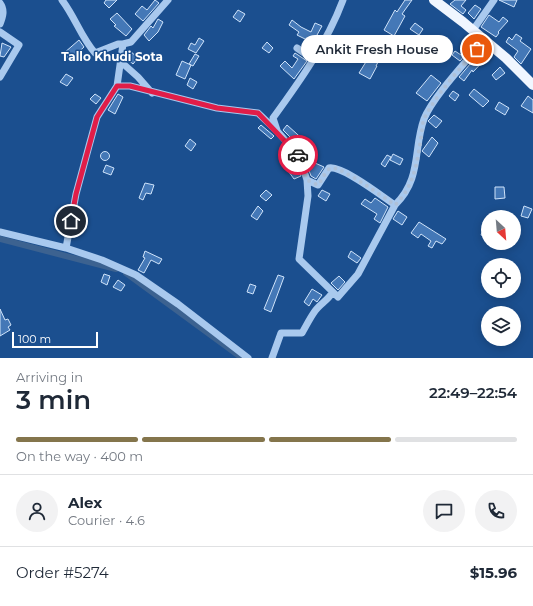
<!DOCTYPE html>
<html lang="en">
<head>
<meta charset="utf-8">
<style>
	body { margin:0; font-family:Montserrat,sans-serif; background:#f2f2f3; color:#1f2937; height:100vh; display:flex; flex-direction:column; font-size:15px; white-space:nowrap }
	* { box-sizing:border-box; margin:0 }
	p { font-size:13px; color:#747a83 }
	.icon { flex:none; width:22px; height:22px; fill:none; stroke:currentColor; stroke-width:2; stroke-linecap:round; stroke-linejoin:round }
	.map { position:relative; height:358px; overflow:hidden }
	.side { display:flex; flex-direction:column; background:#fff; flex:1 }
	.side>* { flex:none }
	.needle { width:26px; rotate:154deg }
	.buttons { position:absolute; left:481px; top:210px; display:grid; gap:8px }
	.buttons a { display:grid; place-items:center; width:40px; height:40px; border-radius:50%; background:#fff; box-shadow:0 2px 10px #0003; font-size:20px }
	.scale { position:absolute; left:12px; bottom:10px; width:86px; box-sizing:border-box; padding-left:4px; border:2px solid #fff; border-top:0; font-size:11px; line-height:14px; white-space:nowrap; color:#fff; -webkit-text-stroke:3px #1b4f8f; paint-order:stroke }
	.pin { position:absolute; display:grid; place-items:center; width:34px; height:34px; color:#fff; margin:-17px; border:2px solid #fff; border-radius:50%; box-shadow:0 1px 4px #0007 }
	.courier { position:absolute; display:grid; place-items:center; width:40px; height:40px; margin:-20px; border:3px solid #e11d48; border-radius:50%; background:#fff; color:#222; box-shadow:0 1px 5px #0007 }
	.bubble { position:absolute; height:28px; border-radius:14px; background:#fff; box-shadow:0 2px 10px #0003; font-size:13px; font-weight:600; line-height:28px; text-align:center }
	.headline em { font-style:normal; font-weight:600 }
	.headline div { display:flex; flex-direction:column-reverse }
	.headline { display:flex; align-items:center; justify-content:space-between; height:68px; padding:0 16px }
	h1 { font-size:26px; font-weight:600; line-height:30px }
	.bar { display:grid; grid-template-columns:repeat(4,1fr); gap:6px 4px; align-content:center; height:48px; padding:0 16px }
	.bar i { height:5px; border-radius:3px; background:#e0e1e3 }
	.bar .on { background:#84754c }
	.bar p { grid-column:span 4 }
	.line { display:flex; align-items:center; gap:10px; padding:0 16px; border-top:1px solid #e0e1e3 }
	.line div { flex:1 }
	.round { display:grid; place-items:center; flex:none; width:42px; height:42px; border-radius:21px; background:#f2f2f3 }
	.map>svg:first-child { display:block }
</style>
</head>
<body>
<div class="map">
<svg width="533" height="358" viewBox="0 0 533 358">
	<rect width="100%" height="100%" fill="#1b4f8f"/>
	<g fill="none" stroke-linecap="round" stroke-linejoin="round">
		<path stroke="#3c6290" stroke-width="6" d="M0 239 116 269
			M126 273 242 358"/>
	</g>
	<path fill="#4478b7" stroke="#cfe3fa" d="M106 0H117L109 8 104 3Z
		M155 0 159 3 143 21 135 14 142 6 147 10Z
		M405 0H412L402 14 405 16 394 36 384 30 395 10 397 12Z
		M455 0H466L461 6 466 10 463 14 450 4Z
		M499 0H517L514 7Z
		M475 5 481 9 474 19 468 13Z
		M238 10 245 14 240 22 233 17Z
		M117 13 132 29 126 36 114 26 116 25 110 19Z
		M489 15 499 22 503 17 508 21 498 32 499 33 496 37 481 27Z
		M158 19 163 22 158 32 149 41 144 35 151 26 153 28Z
		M292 20 301 27 311 32 315 23 322 26 317 35 320 37 312 52 307 49 311 42 297 35 299 32 289 25Z
		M415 23 423 29 419 35 410 29Z
		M516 34 522 38 520 41 531 49 521 64 514 57 518 51 506 42 509 37 512 40Z
		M199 38 204 41 196 53 188 49 191 43 195 45Z
		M474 39 476 42 460 61 452 55 455 51 461 55Z
		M79 40 84 47 70 60 64 53Z
		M373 40 385 46 378 59 379 60 376 66H377L370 79 359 73 374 49 369 47Z
		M267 42 273 48 269 53 262 48Z
		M2 43 11 47 4 57 0 56Z
		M129 50 138 58 133 64 126 58Z
		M482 50 489 55 473 72 472 70 464 81 459 77Z
		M295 53 307 61 294 79 280 66 285 61 292 68 298 59 293 56Z
		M195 54 199 56 193 66 189 64Z
		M182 61 191 65 185 79 176 75Z
		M500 67 505 73 496 80 492 75Z
		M66 74 73 78 67 86 60 82Z
		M431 75 441 83 427 101 416 93Z
		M190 78 197 82 193 89 187 85Z
		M474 89 489 101 483 107 469 95Z
		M453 91 459 95 455 101 449 96Z
		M95 94 101 98 96 104 90 99Z
		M118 94 123 97 115 114 108 110Z
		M528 96 533 100V113L521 106Z
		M499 102 509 108 505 115 495 109Z
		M434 115 442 121 436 128 428 121Z
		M261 125 274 136 271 139 258 128Z
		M287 125 307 143 302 149 283 130Z
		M432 137 438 143 429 157 422 151Z
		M190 139 196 144 191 151 185 146Z
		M308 150 312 154 306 159 324 167 316 179 311 176 303 154Z
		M100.5 156a4.5 4.5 0 1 1 9 0a4.5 4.5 0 1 1-9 0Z
		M393 154 403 159 400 165 390 160Z
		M387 155 391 157 385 167 381 164Z
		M292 157 295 159 301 176 294 179 286 168 296 164Z
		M106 165 114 168 111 175 103 172Z
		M145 183 154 185 151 194 146 193 143 200 139 198Z
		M495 187H504L505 198 495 199Z
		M266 190 272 195 266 201 260 196Z
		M322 190 330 194 326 201 318 196Z
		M375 198 388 207 380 223 374 219 377 214 361 204 365 199 371 203Z
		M258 206 263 211 257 220 251 216Z
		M524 206 532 209 528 218 521 216Z
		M398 211 407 217 402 225 393 219Z
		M488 219V238L481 235Z
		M419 222 446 239 442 244 436 241 432 248 428 246 431 241 421 234 418 238 411 233Z
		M145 251 162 259 159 264 151 260 144 273 138 270 145 258 143 257Z
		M351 251 361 258 357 263 348 257Z
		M104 274 110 276 107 285 101 282Z
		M278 275 284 277 271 312 264 309Z
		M339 276 345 282 338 290 331 283Z
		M118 280 125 285 121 291 113 287Z
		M250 284 256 286 253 294 247 292Z
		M312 289 322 295 317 302 313 299 309 306 304 302Z
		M0 309 5 320 8 319 11 325 8 327 10 330 0 336Z"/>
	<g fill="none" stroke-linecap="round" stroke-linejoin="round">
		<path stroke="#a9c9ee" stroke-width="7" d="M62 0C75 17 81 37 95 53L118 44H123
			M0 3C5 10 3 16 0 24
			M473 30 494 0
			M0 32 19 45 0 77
			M297 48 313 59
			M120 61 138 77 152 93
			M117 86H130L217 108 258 113 278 132 299 156 307 180 308 196 299 259 338 297 358 274 395 205C422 179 413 149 424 119 433 96 468 60 484 40
			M277 130 273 118C300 81 327 43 343 0
			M307 180 318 185 329 168C342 165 383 197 395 205
			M0 232 66 248 102 260 136 275 178 304 248 358
			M66 248 76 194 89 146 97 117 117 86 123 44 131 42 168 0
			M272 358 281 333H302C306 326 310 318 315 311 320 304 328 300 332 293"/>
		<path stroke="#f0f6ff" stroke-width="10" d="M434 0 463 22 506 58 533 85"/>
	</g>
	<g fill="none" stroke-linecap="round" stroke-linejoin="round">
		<path stroke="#afc1d8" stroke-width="4" stroke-dasharray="0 7.2" d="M298 155 307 180 318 185C322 181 325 170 331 168 339 165 386 199 395 205 414 187 417 162 421 138 422 131 422 123 425 117 438 92 459 70 477 49"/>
		<path stroke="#e11d48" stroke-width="5" d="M71 221 76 194 97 117 117 86H130L217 108 258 113 298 155"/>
	</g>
	<g text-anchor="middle" stroke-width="3" stroke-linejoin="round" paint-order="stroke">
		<g font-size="12" font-weight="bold" fill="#fff" stroke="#1b4f8f">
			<text x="112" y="61">Tallo Khudi Sota</text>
		</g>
	</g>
</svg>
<div class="buttons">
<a><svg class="needle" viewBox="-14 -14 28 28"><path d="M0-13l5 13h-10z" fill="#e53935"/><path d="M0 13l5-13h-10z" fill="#747a83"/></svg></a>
<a><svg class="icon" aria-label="locate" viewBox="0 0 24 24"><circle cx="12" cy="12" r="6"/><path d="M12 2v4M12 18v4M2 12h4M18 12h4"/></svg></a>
<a><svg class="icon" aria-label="layers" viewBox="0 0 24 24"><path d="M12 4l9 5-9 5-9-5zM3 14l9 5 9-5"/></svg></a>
</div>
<div class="scale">100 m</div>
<div class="pin" style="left:477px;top:49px;background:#ea580c"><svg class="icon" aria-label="bag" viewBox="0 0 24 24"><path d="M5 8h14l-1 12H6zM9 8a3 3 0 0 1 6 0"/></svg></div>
<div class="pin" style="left:71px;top:221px;background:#1f2937"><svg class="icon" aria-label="home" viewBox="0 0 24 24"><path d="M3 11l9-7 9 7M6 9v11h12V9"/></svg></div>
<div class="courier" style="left:298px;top:155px"><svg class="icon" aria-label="car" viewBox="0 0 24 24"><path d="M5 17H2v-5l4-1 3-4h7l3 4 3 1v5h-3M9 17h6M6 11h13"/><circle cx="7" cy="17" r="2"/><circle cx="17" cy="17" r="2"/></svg></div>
<div class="bubble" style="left:301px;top:35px;width:152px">Ankit Fresh House</div>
</div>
<section class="side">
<div class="headline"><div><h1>3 min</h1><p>Arriving in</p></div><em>22:49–22:54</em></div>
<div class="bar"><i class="on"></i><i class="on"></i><i class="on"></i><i></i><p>On the way · 400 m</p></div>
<div class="line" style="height:72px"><a class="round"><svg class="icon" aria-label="person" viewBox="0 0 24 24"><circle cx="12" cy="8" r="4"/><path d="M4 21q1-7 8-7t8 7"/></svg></a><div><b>Alex</b><p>Courier · 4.6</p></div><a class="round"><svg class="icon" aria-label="chat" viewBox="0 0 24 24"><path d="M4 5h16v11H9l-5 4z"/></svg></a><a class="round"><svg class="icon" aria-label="phone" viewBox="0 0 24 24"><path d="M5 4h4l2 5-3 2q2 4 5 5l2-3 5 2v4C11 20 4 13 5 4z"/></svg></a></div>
<div class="line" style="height:52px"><div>Order #5274</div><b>$15.96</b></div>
</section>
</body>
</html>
